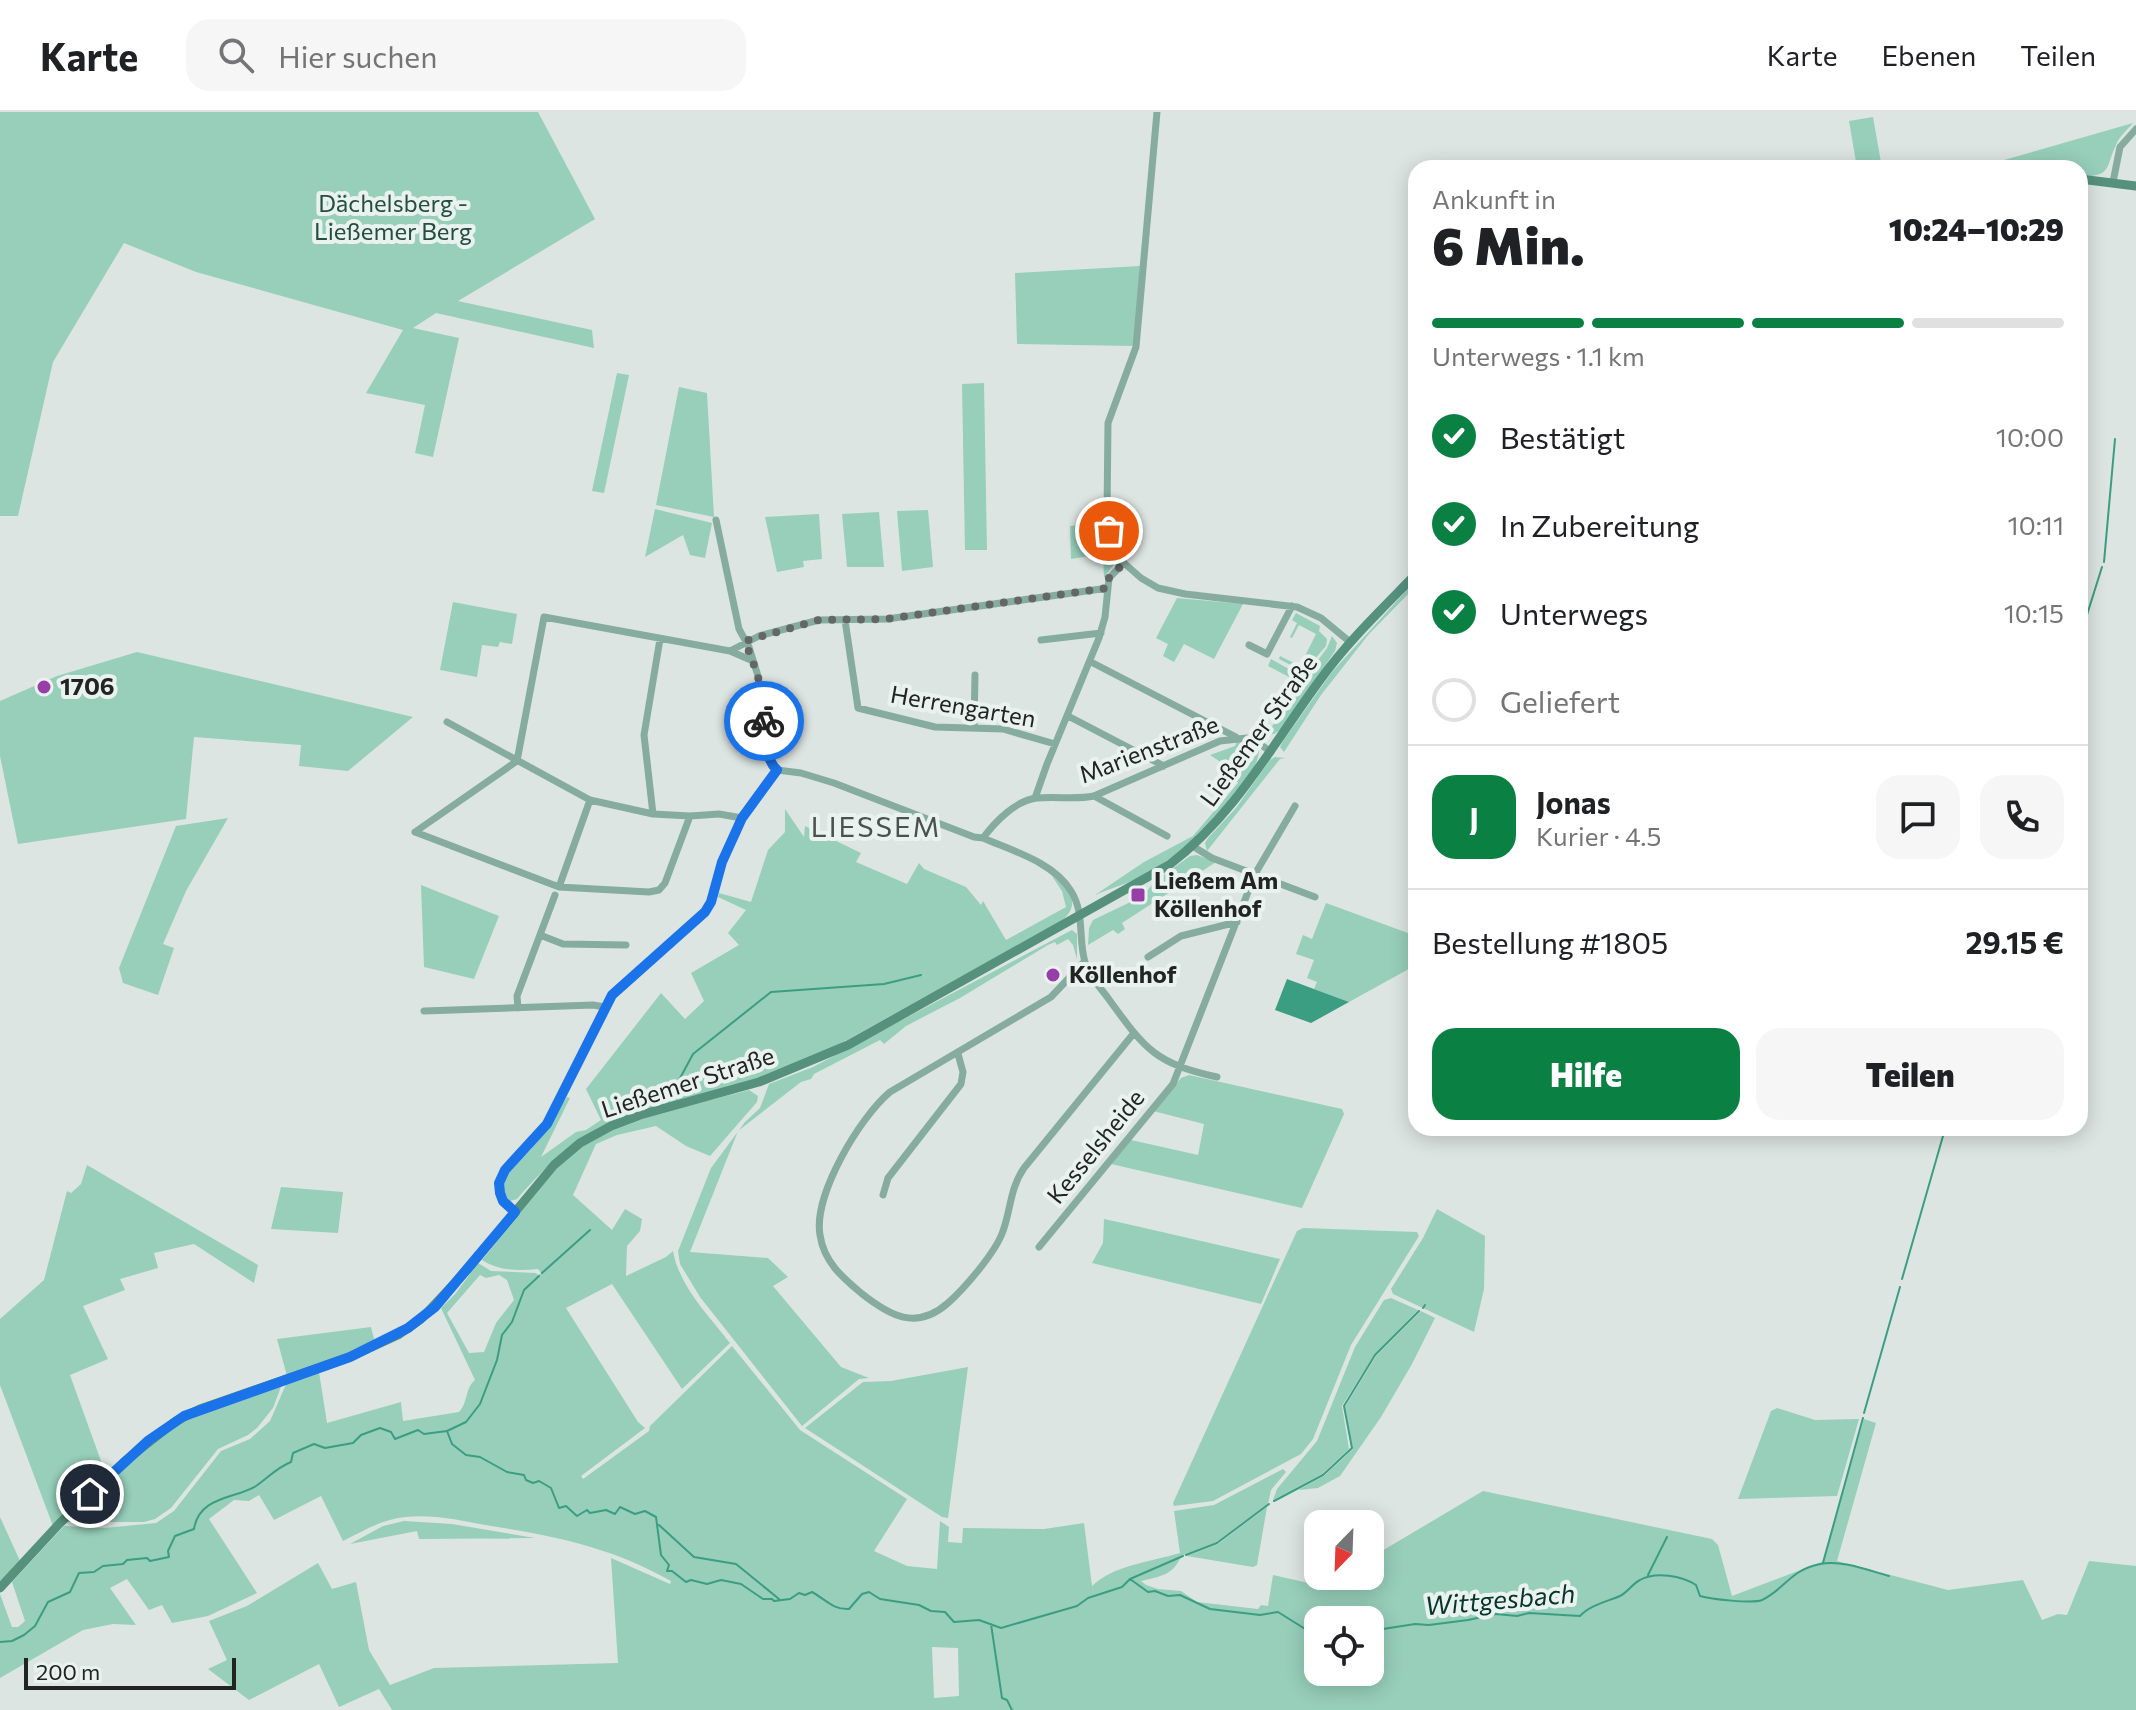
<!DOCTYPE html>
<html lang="de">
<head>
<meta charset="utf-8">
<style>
	body { margin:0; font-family:Commissioner,sans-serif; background:#f6f6f6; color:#202124; height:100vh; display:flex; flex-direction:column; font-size:30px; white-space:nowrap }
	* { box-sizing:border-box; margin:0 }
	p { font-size:26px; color:#757577 }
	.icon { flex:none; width:44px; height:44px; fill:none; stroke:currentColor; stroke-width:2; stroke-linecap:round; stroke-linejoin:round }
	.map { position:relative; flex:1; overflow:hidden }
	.panel { position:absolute; left:1408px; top:48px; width:680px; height:976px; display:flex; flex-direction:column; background:#fff; border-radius:24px; box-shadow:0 4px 20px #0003 }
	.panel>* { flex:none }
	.needle { width:52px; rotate:203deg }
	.controls { position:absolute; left:1304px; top:1398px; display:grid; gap:16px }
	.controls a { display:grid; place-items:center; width:80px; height:80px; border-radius:16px; background:#fff; box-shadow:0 4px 20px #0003; font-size:40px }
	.scale { position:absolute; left:24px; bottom:20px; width:212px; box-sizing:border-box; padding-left:8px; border:4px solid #212423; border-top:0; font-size:22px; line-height:28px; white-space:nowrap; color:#212423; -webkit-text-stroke:6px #eaf2ef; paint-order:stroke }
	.pin { position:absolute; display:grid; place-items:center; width:68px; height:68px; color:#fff; margin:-34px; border:4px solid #fff; border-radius:50%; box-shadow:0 2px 8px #0007 }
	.courier { position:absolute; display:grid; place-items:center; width:80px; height:80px; margin:-40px; border:6px solid #1a73e8; border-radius:50%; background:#fff; color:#222; box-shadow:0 2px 10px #0007 }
	.overview em { font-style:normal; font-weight:800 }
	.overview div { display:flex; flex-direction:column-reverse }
	.overview { display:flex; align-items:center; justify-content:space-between; height:136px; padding:0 24px }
	h1 { font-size:52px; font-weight:800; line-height:60px }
	.bar { display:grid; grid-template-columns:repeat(4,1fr); gap:12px 8px; align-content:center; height:96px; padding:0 24px }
	.bar i { height:10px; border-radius:6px; background:#e0e0e0 }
	.bar .on { background:#0b8043 }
	.bar p { grid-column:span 4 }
	.line { display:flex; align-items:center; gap:20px; padding:0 24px; border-top:2px solid #e0e0e0 }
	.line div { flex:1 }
	.round { display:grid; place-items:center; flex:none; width:84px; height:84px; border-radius:24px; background:#f6f6f6 }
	ol { padding:0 24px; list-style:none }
	li { display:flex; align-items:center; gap:24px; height:88px }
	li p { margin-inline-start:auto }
	li .icon { padding:8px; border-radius:50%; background:#0b8043; color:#fff; stroke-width:4 }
	li:last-child { color:#757577 }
	li i { width:44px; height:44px; border:4px solid #e0e0e0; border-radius:50% }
	.action { display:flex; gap:16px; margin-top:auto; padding:16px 24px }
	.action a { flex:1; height:92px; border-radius:24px; background:#0b8043; color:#fff; font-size:32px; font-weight:800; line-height:92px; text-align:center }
	.action a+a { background:#f6f6f6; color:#202124 }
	header { display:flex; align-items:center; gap:48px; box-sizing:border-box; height:112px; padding:0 40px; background:#fff; border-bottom:2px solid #e0e0e0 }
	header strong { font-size:38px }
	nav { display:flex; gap:44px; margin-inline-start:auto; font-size:28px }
	.search { width:560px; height:72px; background:#f6f6f6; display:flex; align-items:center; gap:20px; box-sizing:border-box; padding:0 28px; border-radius:24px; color:#757577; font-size:30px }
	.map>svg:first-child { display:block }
</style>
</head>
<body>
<header>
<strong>Karte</strong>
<div class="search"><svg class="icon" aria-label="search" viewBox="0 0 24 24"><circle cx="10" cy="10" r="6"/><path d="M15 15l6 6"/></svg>Hier suchen</div>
<nav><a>Karte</a><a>Ebenen</a><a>Teilen</a></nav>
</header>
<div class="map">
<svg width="2136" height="1598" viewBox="0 0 2136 1598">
	<rect width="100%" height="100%" fill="#dde5e2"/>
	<path fill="#97cfbb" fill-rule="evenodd" d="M0 0H538L595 107 458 189 592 218 594 236 436 201 413 216 459 226 433 345 415 341 425 293 366 281 403 218 196 160 124 131 53 250 18 404H0Z
		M1873 5 1882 56H1857L1849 9Z
		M2133 11C2127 18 2119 25 2116 33 2105 56 2112 65 2080 64V56H1976Z
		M1140 154 1134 234 1017 232 1015 161Z
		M617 261 629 263 604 381 592 379Z
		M984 271 987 438H965L962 272Z
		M679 275 707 281 714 405 656 393Z
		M655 397 712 411 705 446 690 443 683 423 645 445Z
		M928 398 933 455 902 459 897 399Z
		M879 400 884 455H847L842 402Z
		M819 402 822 447 803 449 804 455 777 460 765 405Z
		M1103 410 1116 449 1104 466 1103 442 1071 447 1070 414Z
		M1416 468V474L1369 522 1321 583 1284 640 1280 635 1283 629 1332 560Z
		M1177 486 1243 492 1214 547 1184 532 1174 550 1163 544 1168 532 1156 526Z
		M453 490 517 502 512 532 500 530 498 535 482 533 477 565 440 558Z
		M1296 501 1320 514 1319 519 1327 527 1326 534 1313 549 1310 548 1304 560 1279 547 1280 544 1300 554 1316 522 1299 513 1292 526 1290 525 1297 511 1292 508Z
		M1332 524 1337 531 1335 539 1282 617 1274 622 1266 623 1291 587 1286 584 1291 574 1286 571 1289 565 1268 554 1271 547 1305 566 1327 536Z
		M137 540 413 605 348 659 299 654 301 633 194 625 186 707 18 732 0 644V589L57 564Z
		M1237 629 1248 631 1259 638C1258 657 1243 672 1231 686 1203 720 1177 747 1136 767 1123 773 1109 777 1095 783L1144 750 1193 724 1238 671 1228 655 1210 643 1235 634Z
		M1275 645 1285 646 1280 647 1207 739 1205 731 1208 726 1236 696 1270 648Z
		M785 697 804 725 805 714 861 741 856 750 907 772 919 751 924 757 966 775 981 793 983 789 1006 828 1066 795 1062 779 1052 764C1071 776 1082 794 1060 810L827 939 748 970 611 1009C573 1028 545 1055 517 1087L510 1089 505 1083 503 1073 508 1060 531 1037 567 985 570 986 568 990 541 1045 576 1020 586 1018 601 1008 586 977 661 881 685 907 704 889 691 861 739 833 728 821 746 798 718 785 719 781 751 790 768 738 785 720Z
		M228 706 186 779 163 832 174 836 158 883 123 871 119 856 176 714Z
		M1197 743 1216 750 1122 811 1125 817 1118 822 1113 818 1088 833 1089 816 1093 808 1143 784 1155 769 1190 744Z
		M421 773 499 804 474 867 424 855Z
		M1326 791 1416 824V853L1349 890 1314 877 1317 870 1307 866 1314 848 1296 842 1303 823 1312 827Z
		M1072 818 1077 822V847L1073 833 1068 827 1057 833 1055 830 1048 833 960 886 906 914 884 932 880 928 814 962 811 967 801 970 738 1019 690 1140 768 1146 788 1165 773 1174 841 1255 869 1266 859 1267 802 1314 700 1185 680 1152 678 1139 711 1056 745 1010 760 996 769 972 813 955Z
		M1189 963 1342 997 1344 1002 1302 1096 1111 1052 1131 1028 1198 1043 1204 1012 1153 999 1181 966Z
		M749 978 758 984 757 990 710 1044 686 1034 656 1014 617 1023 596 1032 573 1083 612 1118 625 1097 642 1107 640 1119 627 1134 626 1164 666 1145 673 1139C679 1174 709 1204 730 1231L682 1277 612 1172 566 1196 638 1310 645 1316 581 1364 583 1367 649 1319 650 1314 732 1234 800 1318 907 1387 874 1439 907 1454 937 1457 940 1409 949 1415 948 1430 962 1431 963 1416 1044 1417 1084 1411 1092 1474C1114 1453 1150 1450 1180 1441L1174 1399 1214 1393 1283 1357 1286 1360 1271 1378 1268 1392 1217 1430 1181 1444C1174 1463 1159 1465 1141 1469L1146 1473 1158 1477 1181 1479 1197 1490 1258 1497 1261 1493 1268 1494 1273 1463 1322 1474 1338 1464H1370V1446L1483 1379 1712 1427 1718 1433 1732 1484 1822 1450 1864 1307 1876 1311 1837 1449 1948 1478 2023 1468 2042 1508 2058 1502 2067 1503 2089 1449 2136 1454V1598H392L379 1577 339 1595 319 1552 249 1588 208 1557 227 1548 209 1509 247 1494 318 1451 332 1477 356 1470 369 1538 390 1573 434 1556 618 1551 611 1446 670 1472 671 1469C612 1435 551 1423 485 1413 459 1408 432 1402 405 1405 383 1407 363 1419 343 1429L321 1384 274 1408 259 1383 249 1389 234 1388 209 1407 257 1481 208 1504 172 1511 162 1493 149 1498 127 1467 110 1476 136 1513 113 1512 83 1518 0 1566V1482L12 1515H18L25 1509 12 1470 64 1414 105 1416 156 1411 174 1399 221 1339 250 1327 270 1309 287 1270 319 1260 327 1311 401 1290 403 1309 459 1300C468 1291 465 1276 475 1268L441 1196 456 1181 478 1151 491 1159 536 1161 538 1163 541 1161 538 1157C518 1159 499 1159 482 1148 508 1117 540 1069 570 1044 615 1005 692 994 749 978ZM480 1163 486 1166 499 1163 507 1168 514 1188 496 1211 484 1240 469 1241 447 1201ZM1318 1508H1370V1560H1318ZM932 1535 958 1536 959 1584 934 1586Z
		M87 1053 258 1153 254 1171 194 1132 154 1141 158 1156 120 1167 125 1178 83 1194 108 1247 70 1263 106 1363 53 1414 0 1273V1207L44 1168 67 1079 71 1081 81 1072Z
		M281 1075 343 1080 338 1121 271 1117Z
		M1437 1097 1485 1124 1484 1177 1474 1220 1393 1182 1391 1177 1423 1126Z
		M1104 1107 1127 1112 1280 1147 1261 1192 1092 1151 1103 1131Z
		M1303 1116 1417 1120 1419 1124 1351 1233 1313 1327 1301 1342 1213 1389 1174 1394 1173 1391 1297 1119Z
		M1391 1186 1418 1198 1374 1243 1342 1294 1349 1337 1322 1362 1273 1388 1277 1377 1317 1329 1355 1235 1384 1188Z
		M1421 1199 1435 1206 1412 1252 1381 1305 1340 1364 1318 1376 1298 1378 1324 1364 1353 1337 1345 1295 1376 1244Z
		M371 1215 375 1231 287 1264 277 1227Z
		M968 1255 948 1406 942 1405 805 1316 863 1270 891 1269Z
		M282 1272 273 1296 257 1316 248 1323 218 1337 171 1396 155 1407 144 1410H67L127 1351 185 1307Z
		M1777 1296 1815 1308 1859 1307 1837 1384 1738 1387 1771 1299Z
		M1267 1395 1257 1453 1253 1455 1187 1444 1218 1432Z
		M0 1405 21 1451 0 1471Z
		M404 1409 452 1412 535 1426 419 1427 417 1419 350 1432 383 1414Z"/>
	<path fill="#3b9e82" d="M1287 867 1349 890 1311 911 1275 898Z"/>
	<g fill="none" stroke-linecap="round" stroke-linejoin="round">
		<path stroke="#3b9e82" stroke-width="2" d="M2104 450 2115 327
			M2080 525 2102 455
			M671 983 693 942 771 880 884 872 921 863
			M542 1161 590 1118
			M1902 1167 1943 1024
			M1423 1196 1425 1193
			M1864 1301 1900 1175
			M447 1319 466 1310 480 1292 497 1248 502 1223 512 1210 524 1178 539 1164
			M1274 1389 1323 1363 1352 1336 1344 1294 1375 1243 1419 1199
			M659 1413 694 1445 736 1452 779 1487
			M1186 1443 1217 1431 1269 1392
			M1823 1451 1863 1306
			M1648 1463 1667 1425
			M1130 1467 1183 1444
			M991 1512 1002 1586 1007 1588 1012 1598
			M1370 1519 1415 1512 1429 1513 1468 1508 1496 1502 1517 1504 1529 1501 1580 1504C1590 1493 1606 1490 1620 1484 1628 1480 1632 1472 1640 1468 1656 1459 1682 1464 1696 1473L1700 1484C1710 1487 1753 1492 1762 1488 1785 1477 1790 1458 1820 1452 1843 1448 1867 1458 1889 1464
			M0 1530 12 1529 24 1523 35 1514 48 1490 70 1480 79 1461 94 1460 103 1454 123 1452 127 1448 147 1446 150 1449 169 1445 168 1439 175 1424 194 1417C199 1384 235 1387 256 1374 268 1366 276 1356 291 1350L293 1341 314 1332 325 1336 353 1331 361 1323 380 1316 391 1320 395 1327 418 1318 424 1322 447 1319 452 1332 466 1343 480 1345 507 1360 524 1363 526 1368 533 1371 539 1369 551 1376 559 1396 566 1394 577 1404 587 1398 590 1401 606 1398 615 1402 620 1395 635 1402 645 1399 656 1405 661 1443 669 1453 667 1459H672L686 1470 691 1468 707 1472 721 1468 741 1472 763 1487H772L774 1489 790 1487 799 1481 805 1483 812 1480C825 1487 833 1498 849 1497L862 1482 869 1480 880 1487 919 1493 931 1499 945 1500 954 1510 979 1508 1001 1516 1077 1494 1088 1486 1122 1475 1130 1467 1148 1480 1155 1479 1168 1484 1180 1483 1210 1497 1260 1503 1278 1500 1318 1525"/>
		<path stroke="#86ac9f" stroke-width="7" d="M1157 0 1136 235 1108 311 1107 401 1112 427 1124 451 1141 466 1158 476 1185 482 1297 495 1321 506 1350 530
			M2113 70 2120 35 2136 17
			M716 408 739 517 749 535 758 564 769 644 772 654 777 658
			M845 508 858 596 935 615 1003 617 1055 632
			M1041 528 1101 521
			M1249 533 1267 542 1292 494
			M730 539 753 549
			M1091 550 1236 625
			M1068 604 1164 654
			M447 610 590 688 653 702 690 704 719 702 742 706
			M974 616 975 563
			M777 658 801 661 834 671 974 725 983 726C1013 739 1053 750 1071 779 1085 801 1078 827 1085 850 1088 863 1100 875 1108 886 1145 937 1154 951 1217 965
			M1094 684 1167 724
			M1035 686 1047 652 1099 526 1105 505 1109 466 1124 451
			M653 702 644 623 660 527
			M415 720 517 649 544 505 730 539 759 524 819 508 887 507 1108 476
			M415 720 559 775 649 780 659 778 665 771 690 704
			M983 726C995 710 1016 688 1037 686 1057 684 1075 688 1094 684L1220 629 1247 626 1256 629 1271 640
			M1194 735 1212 746 1315 785
			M559 775 590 688
			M540 823 563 832 626 833
			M1148 845 1181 824 1237 810
			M1084 850 1051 885 890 980C860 1005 813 1083 820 1123 824 1150 842 1165 861 1181 890 1204 916 1219 948 1191 964 1177 996 1140 1003 1119 1011 1097 1010 1076 1024 1056L1134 921
			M518 896 517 884 555 783
			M424 899 593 893 605 895
			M883 1083 888 1066 961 972 963 960 958 942
			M515 1100 503 1089 499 1071 505 1058 547 1012 612 883 705 800 711 790 722 750 742 706 777 658
			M1039 1135 1173 972 1255 762 1295 694"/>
		<path stroke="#56917e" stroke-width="9" d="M2080 67 2136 74
			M0 1476 60 1411 125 1349 176 1309 200 1297 350 1245 398 1223 421 1207 467 1158 554 1053 580 1031 611 1014 640 1003 759 970 848 933 1169 753C1235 703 1272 633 1320 568 1348 529 1383 496 1416 462"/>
	</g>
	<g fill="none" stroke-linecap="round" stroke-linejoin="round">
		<path stroke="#636866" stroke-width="8" stroke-dasharray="0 14.4" d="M764 609 758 564 745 529 819 508 887 507 1108 476 1109 466 1124 451 1109 419"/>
		<path stroke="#1a73e8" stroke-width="10" d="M90 1382 149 1328 184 1304 350 1245 408 1216 435 1195 515 1100 503 1089 500 1081 499 1071 505 1058 547 1012 612 883 705 800 711 790 722 750 742 706 777 658C765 647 765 625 764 609"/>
	</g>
	<g fill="#983ea9" stroke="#eaf2ef" stroke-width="3">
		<circle cx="44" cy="575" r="8"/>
		<rect x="1130" y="775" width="16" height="16" rx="4"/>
		<circle cx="1053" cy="863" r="8"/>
	</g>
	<g text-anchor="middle" stroke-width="8" stroke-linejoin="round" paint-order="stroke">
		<g font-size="24" fill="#244e41" stroke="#eaf2ef">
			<text x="393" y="100">Dächelsberg -<tspan x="393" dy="28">Ließemer Berg</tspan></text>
		</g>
		<g font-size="24" font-weight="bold" fill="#212423" stroke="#eaf2ef" text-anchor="start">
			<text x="60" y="583">1706</text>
			<text x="1154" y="777">Ließem Am<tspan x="1154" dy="28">Köllenhof</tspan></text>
			<text x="1069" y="871">Köllenhof</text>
		</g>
		<g font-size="24" fill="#212423" stroke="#eaf2ef">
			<text transform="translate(963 595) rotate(10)" y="8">Herrengarten</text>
			<text transform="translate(1259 619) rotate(-54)" y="8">Ließemer Straße</text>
			<text transform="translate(1149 638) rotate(-21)" y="8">Marienstraße</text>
			<text transform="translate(688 971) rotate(-18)" y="8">Ließemer Straße</text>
			<text transform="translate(1096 1035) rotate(-51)" y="8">Kesselsheide</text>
		</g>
		<g font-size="26" font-style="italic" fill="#073529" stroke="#eaf2ef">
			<text transform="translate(1500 1488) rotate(-5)" y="9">Wittgesbach</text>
		</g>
		<g font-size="28" letter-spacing="2" fill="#4a514e" stroke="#eaf2ef">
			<text x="876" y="725">LIESSEM</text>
		</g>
	</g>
</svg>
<div class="controls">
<a><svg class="needle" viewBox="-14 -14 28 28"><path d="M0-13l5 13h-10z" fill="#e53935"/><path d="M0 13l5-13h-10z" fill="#757577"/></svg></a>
<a><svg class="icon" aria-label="locate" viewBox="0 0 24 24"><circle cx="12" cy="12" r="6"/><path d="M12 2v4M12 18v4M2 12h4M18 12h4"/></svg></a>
</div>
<div class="scale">200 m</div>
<div class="pin" style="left:1109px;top:419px;background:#ea580c"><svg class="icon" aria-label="bag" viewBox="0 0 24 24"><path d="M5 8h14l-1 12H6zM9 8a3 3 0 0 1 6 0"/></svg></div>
<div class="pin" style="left:90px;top:1382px;background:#1f2937"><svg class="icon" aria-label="home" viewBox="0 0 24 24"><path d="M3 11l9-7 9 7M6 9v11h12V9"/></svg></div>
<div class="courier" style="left:764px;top:609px"><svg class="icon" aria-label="bike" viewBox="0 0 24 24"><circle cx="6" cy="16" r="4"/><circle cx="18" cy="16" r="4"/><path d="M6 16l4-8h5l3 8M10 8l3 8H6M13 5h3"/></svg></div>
<section class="panel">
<div class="overview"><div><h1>6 Min.</h1><p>Ankunft in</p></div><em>10:24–10:29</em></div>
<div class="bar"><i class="on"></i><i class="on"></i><i class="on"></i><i></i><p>Unterwegs · 1.1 km</p></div>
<ol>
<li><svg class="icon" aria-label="check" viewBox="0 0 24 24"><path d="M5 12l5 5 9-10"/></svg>Bestätigt<p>10:00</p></li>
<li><svg class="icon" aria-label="check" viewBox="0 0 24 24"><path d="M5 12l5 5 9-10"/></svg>In Zubereitung<p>10:11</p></li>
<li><svg class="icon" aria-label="check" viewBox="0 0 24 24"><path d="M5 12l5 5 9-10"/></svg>Unterwegs<p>10:15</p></li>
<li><i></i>Geliefert</li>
</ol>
<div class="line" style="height:144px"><b class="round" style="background:#0b8043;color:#fff">J</b><div><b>Jonas</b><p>Kurier · 4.5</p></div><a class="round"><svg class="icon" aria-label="chat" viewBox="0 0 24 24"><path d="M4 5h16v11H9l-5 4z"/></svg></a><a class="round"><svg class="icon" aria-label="phone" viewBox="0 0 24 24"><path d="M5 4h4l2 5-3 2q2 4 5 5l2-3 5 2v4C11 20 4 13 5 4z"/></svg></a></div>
<div class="line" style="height:104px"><div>Bestellung #1805</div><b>29.15 €</b></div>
<div class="action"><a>Hilfe</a><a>Teilen</a></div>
</section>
</div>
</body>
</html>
